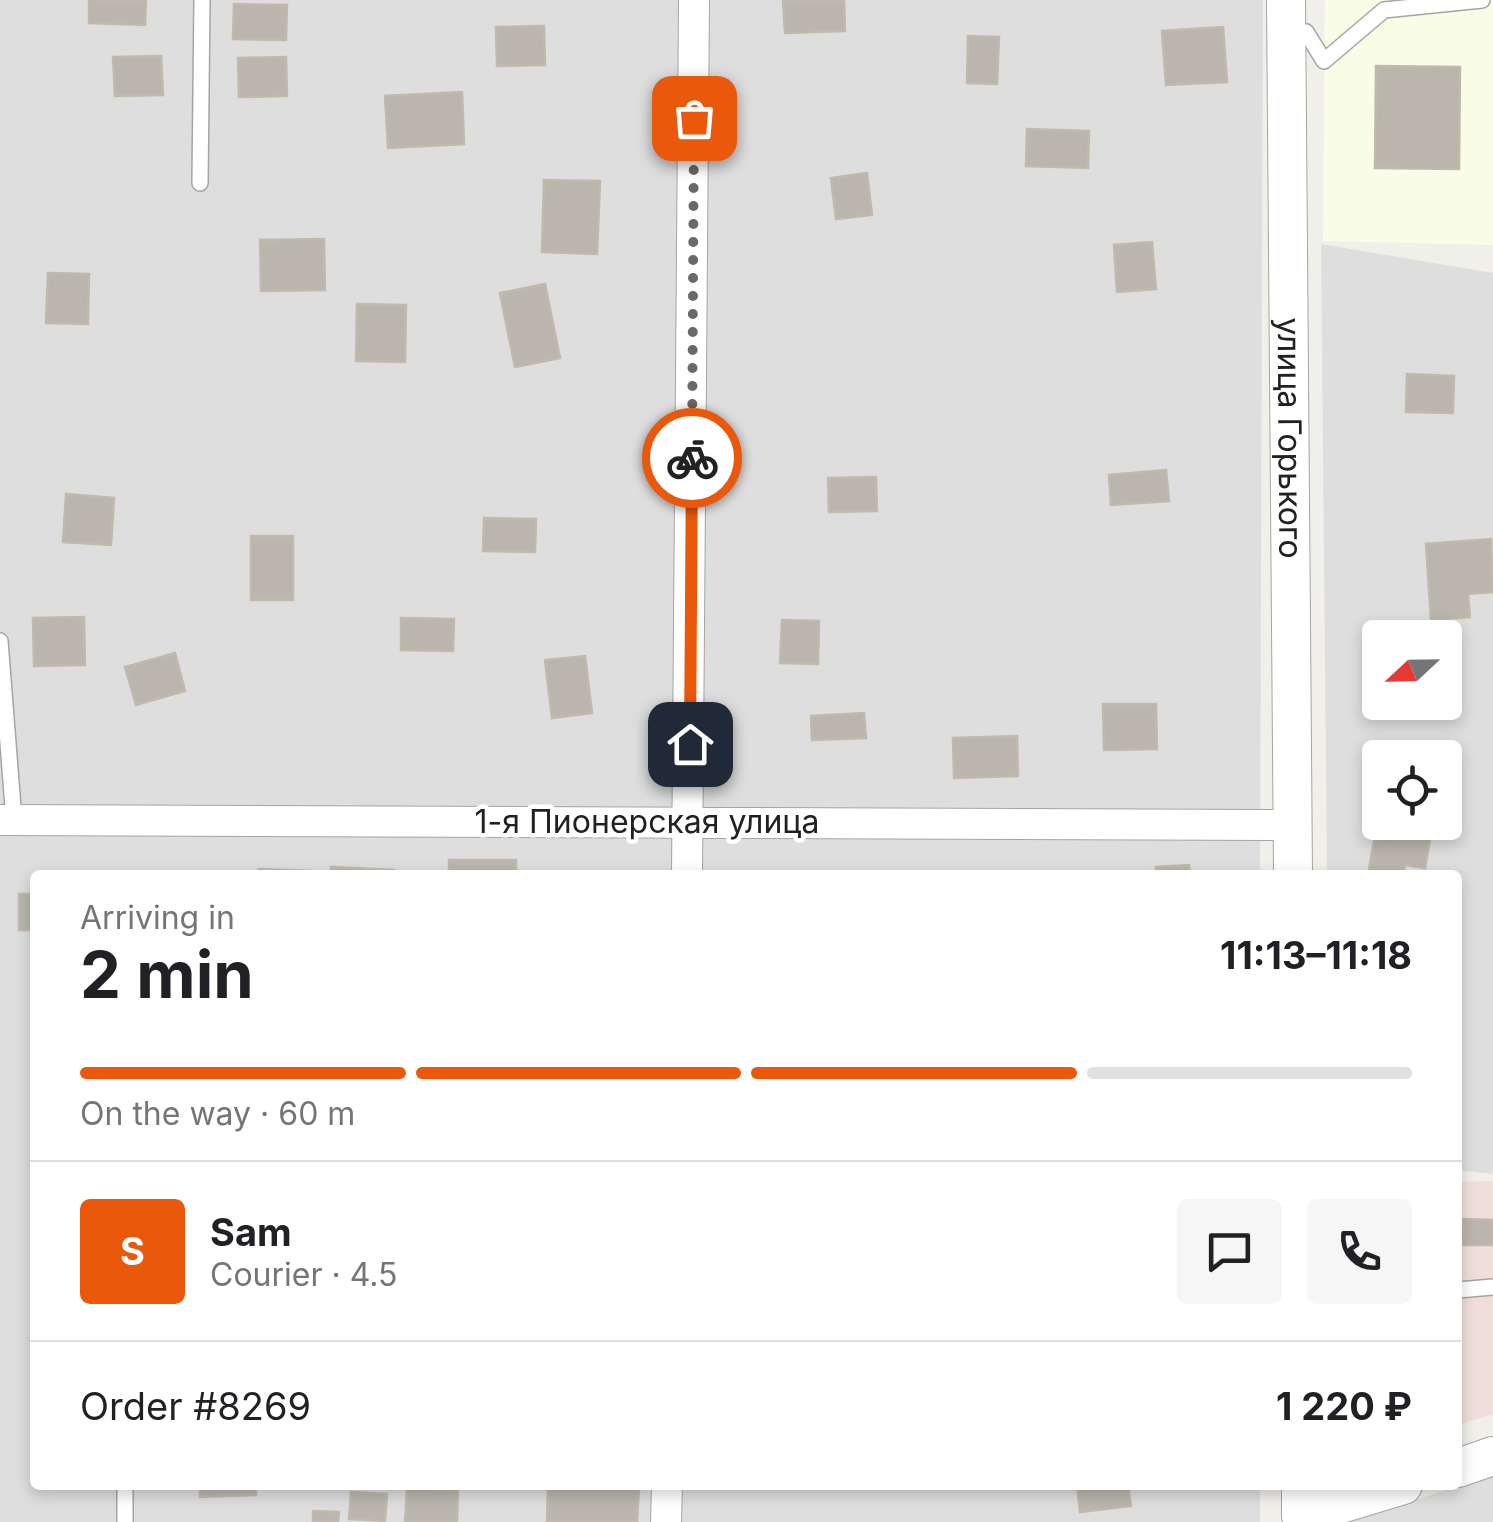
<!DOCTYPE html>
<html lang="en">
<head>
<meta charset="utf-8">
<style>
	body { margin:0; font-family:Inter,sans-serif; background:#f6f6f6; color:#202124; height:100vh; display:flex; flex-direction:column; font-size:38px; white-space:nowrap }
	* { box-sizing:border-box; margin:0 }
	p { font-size:32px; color:#757577 }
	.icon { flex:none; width:55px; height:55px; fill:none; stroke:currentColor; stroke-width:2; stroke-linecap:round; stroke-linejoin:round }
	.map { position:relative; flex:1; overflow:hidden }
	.details { position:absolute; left:30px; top:870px; width:1432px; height:620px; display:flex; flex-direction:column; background:#fff; border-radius:10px; box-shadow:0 5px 15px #0003 }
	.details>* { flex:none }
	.needle { width:65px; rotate:248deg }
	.buttons { position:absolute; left:1362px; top:620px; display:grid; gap:20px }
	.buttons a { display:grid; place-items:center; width:100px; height:100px; border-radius:10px; background:#fff; box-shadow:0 5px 15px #0003; font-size:50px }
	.pin { position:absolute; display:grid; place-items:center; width:85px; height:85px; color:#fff; margin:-42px; border-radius:20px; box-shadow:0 5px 15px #0006 }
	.courier { position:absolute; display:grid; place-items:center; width:100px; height:100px; margin:-50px; border:8px solid #ea580c; border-radius:50%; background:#fff; color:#222; box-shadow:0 2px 12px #0007 }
	.summary em { font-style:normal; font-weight:700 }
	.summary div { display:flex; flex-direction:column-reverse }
	.summary { display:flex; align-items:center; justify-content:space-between; height:170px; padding:0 50px }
	h1 { font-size:65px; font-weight:700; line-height:75px }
	.bar { display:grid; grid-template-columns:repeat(4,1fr); gap:15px 10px; align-content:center; height:120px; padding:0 50px }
	.bar i { height:12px; border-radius:8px; background:#e0e0e0 }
	.bar .current { background:#ea580c }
	.bar p { grid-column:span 4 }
	.line { display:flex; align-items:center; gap:25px; padding:0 50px; border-top:2px solid #e0e0e0 }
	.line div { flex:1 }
	.round { display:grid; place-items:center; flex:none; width:105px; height:105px; border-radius:10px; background:#f6f6f6 }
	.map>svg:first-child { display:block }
</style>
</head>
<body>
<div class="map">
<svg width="1493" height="1522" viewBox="0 0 1493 1522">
	<rect width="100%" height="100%" fill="#f1efe9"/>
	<path fill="#dfdede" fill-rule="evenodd" d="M0 0H1263L1260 875H35V1485H1260V1522H0Z
		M1321 244 1493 273V1174L1458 1170V875H1327ZM1380 638H1445V702H1380ZM1380 758H1445V822H1380Z
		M1493 1475V1522H1347Z"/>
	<path fill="#f0deda" d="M1493 1181V1414L1458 1425V1182Z"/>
	<path fill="#fafde5" d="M1325 0H1493V245L1323 241Z"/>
	<path fill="#bab6ae" stroke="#c2b9ac" stroke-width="2.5" d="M89 0H146L145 25 89 23Z
		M783 0H844L845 31 785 33Z
		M234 4 287 5 286 40 233 39Z
		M544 26 545 65 497 66 496 27Z
		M1223 27 1227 82 1166 85 1162 31Z
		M968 36 999 37 997 84 967 83Z
		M161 56 163 95 115 96 113 57Z
		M286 57 287 96 239 97 238 58Z
		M1376 66 1460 67 1459 169 1375 168Z
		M462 92 464 144 388 148 385 96Z
		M1027 129 1089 131 1088 168 1026 166Z
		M867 173 872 215 836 219 831 178Z
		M544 180 600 181 597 254 542 252Z
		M324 239 325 290 261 291 260 240Z
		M1152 242 1156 289 1117 292 1114 245Z
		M48 273 89 274 88 324 46 323Z
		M545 284 560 358 515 367 500 293Z
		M357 304 406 305 405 362 356 361Z
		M1407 374 1454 376 1453 413 1406 412Z
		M1166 470 1169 501 1111 505 1109 475Z
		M876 477 877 511 829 512 828 478Z
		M66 494 114 498 111 545 63 542Z
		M484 518 536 519 535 552 483 551Z
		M251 536H293V600H251Z
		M1491 539 1493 592 1468 594 1470 617 1431 620 1426 544Z
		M84 617 85 665 34 666 33 618Z
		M401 618 454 619 453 651 401 650Z
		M782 620 819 621 818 664 780 663Z
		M175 653 185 691 136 705 125 667Z
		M585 656 592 713 552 718 545 660Z
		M1103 704H1156L1157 749 1104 750Z
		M864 713 866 738 812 740 811 716Z
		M1017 736 1018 776 954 778 953 738Z
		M1412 822H1433L1425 868 1405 865 1403 875H1368L1376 830 1410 837Z
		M449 860H516V875H449Z
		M1189 865 1190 875H1156V867Z
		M331 867 394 870V875H331Z
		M259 869 311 871V875H259Z
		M19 894H35V930H19Z
		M1463 1219 1493 1220V1245H1463Z
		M200 1485H255L256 1495 200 1497Z
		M1077 1485H1128L1131 1506 1080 1512Z
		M548 1486 639 1489 637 1522H547Z
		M407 1488 458 1490 457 1522H405Z
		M351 1492 387 1494 385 1521 349 1519Z
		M313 1511 339 1512 338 1522H313Z"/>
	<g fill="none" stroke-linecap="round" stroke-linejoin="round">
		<defs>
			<path id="service" d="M1286 31 1306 32 1324 61 1384 10 1482 0
				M200 183 202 0
				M0 641 14 820
				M1458 1290 1493 1287
				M125 1485V1522"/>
			<path id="minor" d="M0 820 1293 825
				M687 875 694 0
				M666 1522 667 1485"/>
			<g id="tertiary">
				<path id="s1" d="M1286 0 1293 875"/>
				<path d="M1458 1468 1493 1456"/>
				<path d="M1301 1485V1516L1403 1485"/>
			</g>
		</defs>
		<use href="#service" stroke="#a5a5a5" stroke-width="18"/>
		<use href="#minor" stroke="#a5a5a5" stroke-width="32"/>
		<use href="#tertiary" stroke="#a5a5a5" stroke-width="40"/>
		<use href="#service" stroke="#fff" stroke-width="15"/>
		<use href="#minor" stroke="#fff" stroke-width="30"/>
		<use href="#tertiary" stroke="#fff" stroke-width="38"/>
	</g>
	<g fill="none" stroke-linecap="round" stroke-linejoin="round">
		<path stroke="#6a6967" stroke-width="10" stroke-dasharray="0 18" d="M692 458 694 118"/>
		<path stroke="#ea580c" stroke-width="12" d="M690 744 692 458"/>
	</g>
	<g text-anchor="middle" stroke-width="9" stroke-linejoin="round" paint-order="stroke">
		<g font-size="32" fill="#212121" stroke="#fff">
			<text dy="11" stroke="none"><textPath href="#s1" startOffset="438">улица Горького</textPath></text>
			<text x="647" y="833">1-я Пионерская улица</text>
		</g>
	</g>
</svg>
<div class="buttons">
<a><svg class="needle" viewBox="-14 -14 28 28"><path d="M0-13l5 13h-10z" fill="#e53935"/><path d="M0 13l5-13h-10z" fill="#757577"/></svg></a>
<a><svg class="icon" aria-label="locate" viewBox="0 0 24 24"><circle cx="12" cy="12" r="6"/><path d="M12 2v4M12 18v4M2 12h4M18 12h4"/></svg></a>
</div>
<div class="pin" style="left:694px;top:118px;background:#ea580c"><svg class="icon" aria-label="bag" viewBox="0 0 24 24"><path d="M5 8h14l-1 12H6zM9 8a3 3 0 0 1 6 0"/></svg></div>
<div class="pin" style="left:690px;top:744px;background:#1f2937"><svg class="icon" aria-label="home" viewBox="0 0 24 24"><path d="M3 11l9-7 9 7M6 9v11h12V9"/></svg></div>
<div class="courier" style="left:692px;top:458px"><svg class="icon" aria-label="bike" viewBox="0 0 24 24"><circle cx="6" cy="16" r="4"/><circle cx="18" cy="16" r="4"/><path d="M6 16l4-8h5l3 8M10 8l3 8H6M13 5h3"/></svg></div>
<section class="details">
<div class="summary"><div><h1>2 min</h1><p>Arriving in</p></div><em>11:13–11:18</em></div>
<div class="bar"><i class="current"></i><i class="current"></i><i class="current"></i><i></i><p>On the way · 60 m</p></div>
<div class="line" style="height:180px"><b class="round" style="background:#ea580c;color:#fff">S</b><div><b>Sam</b><p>Courier · 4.5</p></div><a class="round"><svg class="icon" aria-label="chat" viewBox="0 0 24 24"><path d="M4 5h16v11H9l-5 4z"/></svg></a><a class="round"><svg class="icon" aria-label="phone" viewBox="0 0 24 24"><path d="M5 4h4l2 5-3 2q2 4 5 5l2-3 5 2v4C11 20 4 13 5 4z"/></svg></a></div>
<div class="line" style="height:130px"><div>Order #8269</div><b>1 220 ₽</b></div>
</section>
</div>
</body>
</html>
